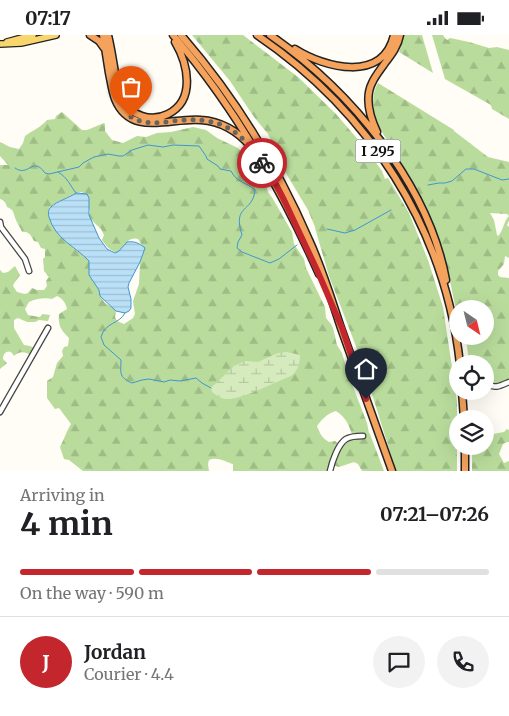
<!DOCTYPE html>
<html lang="en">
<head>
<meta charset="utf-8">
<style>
	body { margin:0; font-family:Merriweather,serif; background:#f2f2f2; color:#202124; height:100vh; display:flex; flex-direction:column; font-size:19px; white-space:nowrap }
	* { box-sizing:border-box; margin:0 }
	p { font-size:16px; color:#757577 }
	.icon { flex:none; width:28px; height:28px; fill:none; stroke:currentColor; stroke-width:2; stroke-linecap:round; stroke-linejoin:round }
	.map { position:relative; height:436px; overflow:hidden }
	.drawer { display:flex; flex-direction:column; background:#fff; flex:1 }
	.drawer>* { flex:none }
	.needle { width:32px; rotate:145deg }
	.fabs { position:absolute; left:449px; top:265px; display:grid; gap:10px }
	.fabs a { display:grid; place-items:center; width:45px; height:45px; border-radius:50%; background:#fff; box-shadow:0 5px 20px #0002; font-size:25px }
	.pin { position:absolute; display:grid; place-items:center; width:42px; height:42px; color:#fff; margin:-51px -21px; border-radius:50% 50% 50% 0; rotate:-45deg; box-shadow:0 0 5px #0007 }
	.pin .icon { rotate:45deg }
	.courier { position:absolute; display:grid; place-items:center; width:50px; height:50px; margin:-25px; border:4px solid #c4262e; border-radius:50%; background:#fff; color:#222; box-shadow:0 1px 6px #0007 }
	.head em { font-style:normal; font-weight:700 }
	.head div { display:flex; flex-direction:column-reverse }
	.head { display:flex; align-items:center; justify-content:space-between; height:85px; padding:0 20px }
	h1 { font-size:32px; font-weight:700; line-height:38px }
	.bar { display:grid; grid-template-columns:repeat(4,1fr); gap:8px 5px; align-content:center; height:60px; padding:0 20px }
	.bar i { height:6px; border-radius:4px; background:#e0e0e0 }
	.bar .active { background:#c4262e }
	.bar p { grid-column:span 4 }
	.line { display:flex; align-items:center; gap:12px; padding:0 20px; border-top:1px solid #e0e0e0 }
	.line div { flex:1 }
	.round { display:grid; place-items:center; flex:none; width:52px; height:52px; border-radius:26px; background:#f2f2f2 }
	.status { display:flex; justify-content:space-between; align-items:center; height:35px; padding:0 25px; background:#fff; direction:ltr }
	.status svg { height:14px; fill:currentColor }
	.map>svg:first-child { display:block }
</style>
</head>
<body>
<div class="status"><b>07:17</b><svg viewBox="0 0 49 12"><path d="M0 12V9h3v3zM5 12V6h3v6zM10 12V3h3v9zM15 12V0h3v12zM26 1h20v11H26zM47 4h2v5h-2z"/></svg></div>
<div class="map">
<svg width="509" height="436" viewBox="0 0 509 436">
	<defs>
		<pattern id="forest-firs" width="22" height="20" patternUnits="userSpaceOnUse" patternTransform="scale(1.25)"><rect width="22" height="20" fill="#b9dc9c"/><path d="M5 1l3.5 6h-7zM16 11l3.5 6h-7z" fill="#9ebc85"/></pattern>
		<pattern id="wetland-marsh" width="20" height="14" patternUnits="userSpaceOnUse" patternTransform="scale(1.25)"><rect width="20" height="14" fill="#d5ebbd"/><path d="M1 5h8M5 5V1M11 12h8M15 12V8" fill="none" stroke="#b6c8a1"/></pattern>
		<pattern id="water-rules" width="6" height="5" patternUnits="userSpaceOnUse" patternTransform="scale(1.25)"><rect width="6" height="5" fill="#b9e0f7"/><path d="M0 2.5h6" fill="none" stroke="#9ebfd3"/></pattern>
	</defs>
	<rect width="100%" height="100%" fill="#fffdf5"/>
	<path fill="url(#forest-firs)" fill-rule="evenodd" d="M192 0H243L298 42 336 79 366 114 382 136 385 144 388 143 409 178 428 225 443 272 457 366V436H396L362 327 329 241 315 193V192L308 175 287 140 268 99 254 82 230 46Z
		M404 0H422L433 38 399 17Z
		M432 0H443L445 3 447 5 450 3 469 7 489 13 497 12 509 15V84L492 74 491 70 445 44Z
		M378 48 454 95V96L488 122 509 127V181L507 179 490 178 494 185 497 200 498 201C504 195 503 187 509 181V186L507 190 509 192V223L505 221 504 229 498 236V240L500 242 509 243V347L496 351 485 342V329H469L467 311 464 301H485V274H458L457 280C450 245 443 210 428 178 420 159 410 141 399 124 391 110 380 97 375 81 372 69 372 58 378 48Z
		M62 77 82 95H87L104 88 105 89V96L112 105 123 108 137 101 146 102 157 98 171 97 193 92 206 95 217 103 238 113 255 132 258 139 266 150 268 157 273 164 292 197 294 209 304 224 306 233 325 272 326 283 331 289 333 293 337 310 342 318 345 328 346 334 347 336 367 388 369 398 370 399 384 436H362L358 429 354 427 339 432 332 430 330 436H233V429C226 427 217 421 209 425L208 429 209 436H83L69 425 64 424 60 412C64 405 66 397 71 389L59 373 55 374 47 363V346L53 342 57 328 63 321 62 316 64 312 68 311 69 303C61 295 58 291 59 279L67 274C66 268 62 263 57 261L52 264C45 262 35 264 29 267L25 274 28 280 39 282 41 281 42 279 50 280 48 286 39 285 35 287H27L18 283 14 285V293L24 310 30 311 36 314 32 321C26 317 20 315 14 321 10 313 3 317 3 324L7 328 0 334V235L3 238 8 237 15 231 20 240C18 244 14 247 13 251L17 257 25 259 28 258 32 253 37 255H44L47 251 46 246 49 242 44 236 43 224 45 222V214L41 213 38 207 34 206C31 201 29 196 22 197 21 193 18 190 16 185 13 179 15 175 7 172 6 168 4 165 0 164V130H8L0 121V107L10 112 19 114 23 108 25 101C33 95 40 93 47 85L55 84 56 81ZM82 157 85 161 90 176V179L87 181 101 194 104 200 102 205C105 210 111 216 117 218 125 212 127 201 138 204L143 212V219L140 228 139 249 133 266 135 279 133 283 124 289 117 286 115 282 116 276 112 272 105 268 100 261 99 255 89 240V226L85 221 73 213 49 173C55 168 74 158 82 157ZM336 376C347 383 349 391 353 402L346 404 340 410 335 406 329 407C322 403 320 399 317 391 322 384 328 378 336 376Z
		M485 388C486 394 488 396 493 399L504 397 507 394 509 395V407H507L503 409 499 419 504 428 509 426V436H472V411H485Z"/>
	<path fill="url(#wetland-marsh)" d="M287 317 300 320C300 328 298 336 291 341 276 347 240 365 226 364 221 364 216 360 212 357L211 353 234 331 245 326 258 327 278 318Z"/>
	<path fill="url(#water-rules)" stroke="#3f96cf" d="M76 158 87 159 89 163V180L99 203 107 214 115 218 119 216 127 207C135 206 139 208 145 213L140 227 129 248 128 252 131 264V273L129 276 125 278 116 276 100 261 99 255 89 240V226C75 211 55 204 49 182 48 178 48 175 51 172 57 166 69 163 76 158Z"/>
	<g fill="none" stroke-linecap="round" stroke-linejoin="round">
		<path stroke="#3f96cf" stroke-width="1" d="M15 133C29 143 32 120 45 138L49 139 79 132 83 128 94 122 108 119 119 121H123L132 115 148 110 163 112 173 110 199 111 206 121 207 124 218 131 220 134 231 136C237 148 246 147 255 155 253 178 232 169 242 200L238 207 237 213 242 217 270 228 279 224 297 210
			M58 137C68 143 69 149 76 158
			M428 150 439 148H445L452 146 466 134H474L502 145 509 144
			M327 194 345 198 355 195 391 175
			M125 278C120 289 105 287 101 302L104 310 121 325C121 337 118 342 132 348L142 345 149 344 164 347 170 345 180 346 196 343 202 348 211 353"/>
		<defs>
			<path id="minor" d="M0 187 1 192 25 224 29 236
				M486 349C495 354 500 351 509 347
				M0 377 48 293
				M330 436C332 427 338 409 346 404 351 401 358 401 363 401"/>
			<path id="major" d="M7 7 33 0
				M0 9 21 8 56 0"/>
			<path id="highway" d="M90 0 99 6 104 13
				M103 0C105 13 107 25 109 38 111 47 112 56 115 64 131 103 171 82 201 85 220 86 238 96 250 111
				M108 0C111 13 113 25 115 38 117 47 117 56 122 64 126 72 133 78 142 81 151 84 160 83 168 79 196 65 188 29 175 7
				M173 0C235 72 281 153 319 239
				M181 0C234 61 277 131 309 205 322 233 331 263 341 293 358 341 375 388 392 436
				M257 0C369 76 445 193 460 329
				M270 0C350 55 428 148 446 245
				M295 14C325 33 383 48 394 0
				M377 97C370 82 364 64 372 48 375 41 381 34 385 28 392 19 398 11 400 0
				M462 356 464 384
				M465 411V436"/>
		</defs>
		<use href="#minor" stroke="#444" stroke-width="7"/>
		<use href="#major" stroke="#222" stroke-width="8"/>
		<use href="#highway" stroke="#222" stroke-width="9"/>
		<use href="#minor" stroke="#fff" stroke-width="4.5"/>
		<use href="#major" stroke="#f9d66b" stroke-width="5.5"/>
		<use href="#highway" stroke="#f5a25d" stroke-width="6"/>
	</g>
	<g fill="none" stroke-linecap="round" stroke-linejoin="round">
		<path stroke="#646461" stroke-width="5" stroke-dasharray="0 9" d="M131 82C145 90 158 88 173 86 216 81 238 91 262 128"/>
		<path stroke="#c4262e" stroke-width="6" d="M262 128 274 146 284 165 317 235 342 293 366 364"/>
	</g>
	<g text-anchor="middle" stroke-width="5" stroke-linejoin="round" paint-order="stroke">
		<rect fill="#fff" stroke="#585858" stroke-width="1" x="355.5" y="104.5" width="45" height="23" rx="4"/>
		<g font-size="14" font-weight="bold" fill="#111">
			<text x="378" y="121">I 295</text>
		</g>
	</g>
</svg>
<div class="fabs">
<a><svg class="needle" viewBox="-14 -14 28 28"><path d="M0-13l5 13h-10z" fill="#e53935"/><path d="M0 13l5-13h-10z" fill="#757577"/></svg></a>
<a><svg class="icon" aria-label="locate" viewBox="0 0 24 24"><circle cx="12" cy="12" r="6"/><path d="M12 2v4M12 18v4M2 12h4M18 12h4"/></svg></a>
<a><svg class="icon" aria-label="layers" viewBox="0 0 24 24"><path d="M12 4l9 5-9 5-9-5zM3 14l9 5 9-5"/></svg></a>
</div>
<div class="pin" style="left:131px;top:82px;background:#ea580c"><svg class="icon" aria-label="bag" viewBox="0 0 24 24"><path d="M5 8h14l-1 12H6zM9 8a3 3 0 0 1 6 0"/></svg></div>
<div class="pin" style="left:366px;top:364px;background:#1f2937"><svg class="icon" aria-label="home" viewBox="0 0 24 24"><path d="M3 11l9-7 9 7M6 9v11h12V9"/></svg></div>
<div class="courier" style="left:262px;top:128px"><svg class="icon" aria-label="bike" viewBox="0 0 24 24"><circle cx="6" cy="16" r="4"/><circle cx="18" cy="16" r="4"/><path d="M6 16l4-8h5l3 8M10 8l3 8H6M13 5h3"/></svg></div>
</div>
<section class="drawer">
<div class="head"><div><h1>4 min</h1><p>Arriving in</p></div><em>07:21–07:26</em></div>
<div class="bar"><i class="active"></i><i class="active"></i><i class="active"></i><i></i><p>On the way · 590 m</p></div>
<div class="line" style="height:90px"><b class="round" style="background:#c4262e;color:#fff">J</b><div><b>Jordan</b><p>Courier · 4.4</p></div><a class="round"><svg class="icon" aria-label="chat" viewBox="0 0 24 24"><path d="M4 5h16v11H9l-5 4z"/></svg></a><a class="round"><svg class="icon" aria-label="phone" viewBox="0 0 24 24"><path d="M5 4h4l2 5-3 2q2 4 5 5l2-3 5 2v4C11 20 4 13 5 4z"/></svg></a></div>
</section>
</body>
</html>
